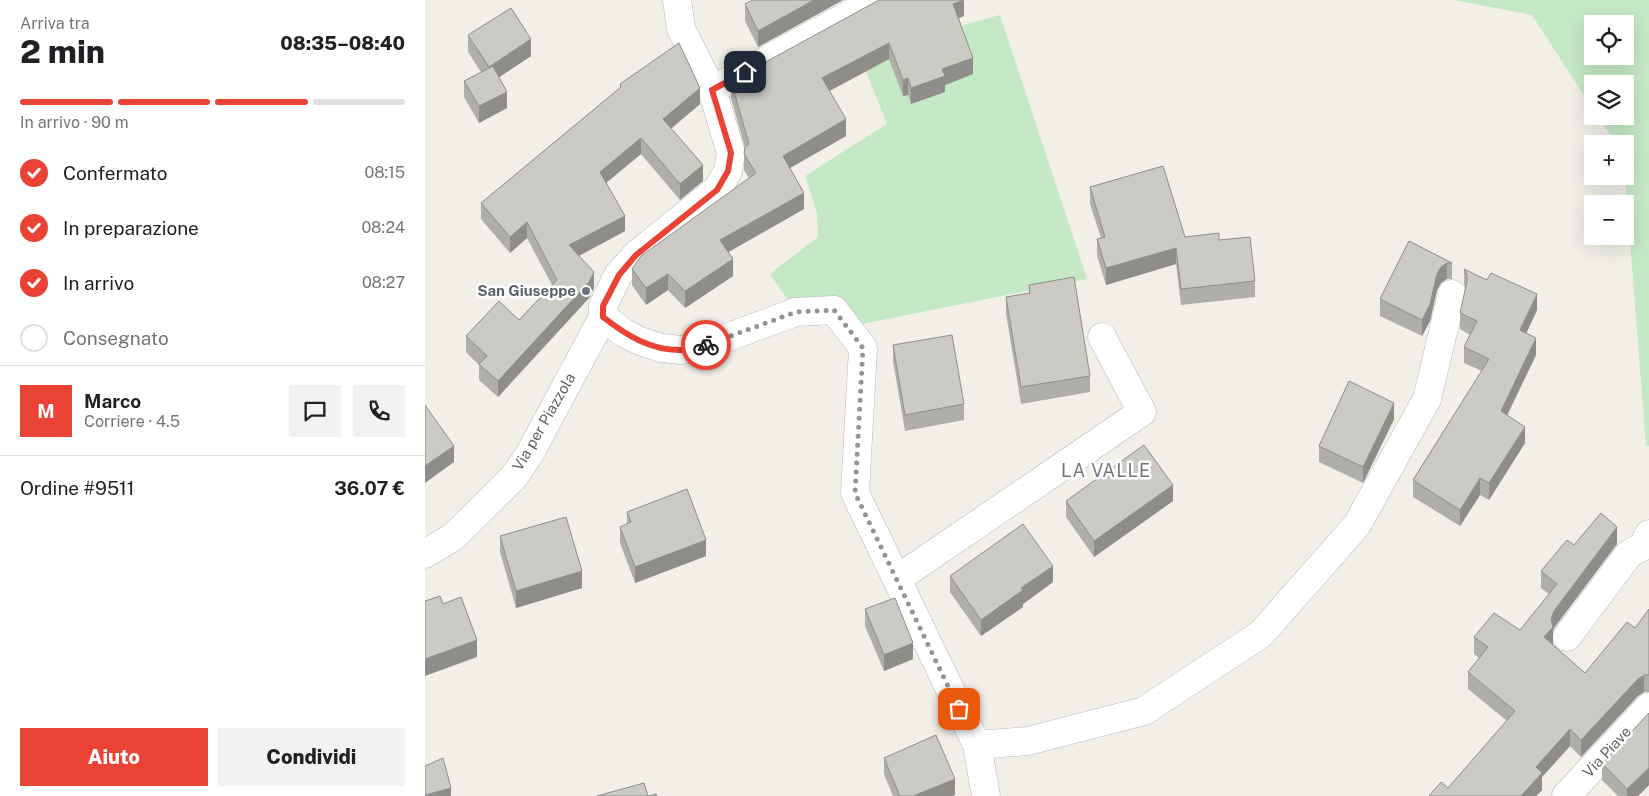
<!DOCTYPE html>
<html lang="it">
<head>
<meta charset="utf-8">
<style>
	body { margin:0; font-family:"Public Sans",sans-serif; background:#f2f2f2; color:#202124; height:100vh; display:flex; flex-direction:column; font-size:19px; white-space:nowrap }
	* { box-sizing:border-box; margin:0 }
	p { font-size:16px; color:#757577 }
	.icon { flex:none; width:28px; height:28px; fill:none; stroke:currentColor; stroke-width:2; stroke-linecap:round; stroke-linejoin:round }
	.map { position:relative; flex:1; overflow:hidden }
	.sheet { display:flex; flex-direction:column; background:#fff; width:425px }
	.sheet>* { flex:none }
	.fabs { position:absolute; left:1159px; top:15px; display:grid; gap:10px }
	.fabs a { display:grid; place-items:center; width:50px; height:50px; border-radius:0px; background:#fff; box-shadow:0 5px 20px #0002; font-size:25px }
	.pin { position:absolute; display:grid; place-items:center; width:42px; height:42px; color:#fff; margin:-21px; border-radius:10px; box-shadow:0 2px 8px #0006 }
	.courier { position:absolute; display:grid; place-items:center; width:50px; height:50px; margin:-25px; border:4px solid #ea4335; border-radius:50%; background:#fff; color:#222; box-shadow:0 1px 6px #0007 }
	.overview em { font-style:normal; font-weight:800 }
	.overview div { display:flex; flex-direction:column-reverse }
	.overview { display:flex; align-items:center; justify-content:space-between; height:85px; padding:0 20px }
	h1 { font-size:32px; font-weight:800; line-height:38px }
	.bar { display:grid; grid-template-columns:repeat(4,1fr); gap:8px 5px; align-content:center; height:60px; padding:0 20px }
	.bar i { height:6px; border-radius:4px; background:#e0e0e0 }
	.bar .current { background:#ea4335 }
	.bar p { grid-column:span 4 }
	.line { display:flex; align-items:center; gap:12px; padding:0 20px; border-top:1px solid #e0e0e0 }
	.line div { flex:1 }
	.round { display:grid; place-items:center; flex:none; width:52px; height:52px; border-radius:0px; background:#f2f2f2 }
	ol { padding:0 20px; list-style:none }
	li { display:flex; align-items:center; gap:15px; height:55px }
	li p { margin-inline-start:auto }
	li .icon { padding:5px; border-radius:50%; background:#ea4335; color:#fff; stroke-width:4 }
	li:last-child { color:#757577 }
	li i { width:28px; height:28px; border:2px solid #e0e0e0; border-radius:50% }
	.primary-button { display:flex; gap:10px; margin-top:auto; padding:10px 20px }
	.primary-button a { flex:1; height:58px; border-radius:0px; background:#ea4335; color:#fff; font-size:20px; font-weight:800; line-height:58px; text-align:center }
	.primary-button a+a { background:#f2f2f2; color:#202124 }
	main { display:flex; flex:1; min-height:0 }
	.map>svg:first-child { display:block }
</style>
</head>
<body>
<main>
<section class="sheet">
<div class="overview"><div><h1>2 min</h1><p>Arriva tra</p></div><em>08:35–08:40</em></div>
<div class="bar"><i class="current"></i><i class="current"></i><i class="current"></i><i></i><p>In arrivo · 90 m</p></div>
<ol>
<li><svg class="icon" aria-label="check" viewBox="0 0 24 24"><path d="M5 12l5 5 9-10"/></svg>Confermato<p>08:15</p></li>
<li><svg class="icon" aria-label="check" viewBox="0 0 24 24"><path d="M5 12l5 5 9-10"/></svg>In preparazione<p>08:24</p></li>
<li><svg class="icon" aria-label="check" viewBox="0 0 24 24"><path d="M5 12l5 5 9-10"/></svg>In arrivo<p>08:27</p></li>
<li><i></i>Consegnato</li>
</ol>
<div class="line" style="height:90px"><b class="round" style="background:#ea4335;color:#fff">M</b><div><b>Marco</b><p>Corriere · 4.5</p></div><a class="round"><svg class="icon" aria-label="chat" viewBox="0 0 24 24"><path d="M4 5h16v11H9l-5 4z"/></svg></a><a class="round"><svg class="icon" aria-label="phone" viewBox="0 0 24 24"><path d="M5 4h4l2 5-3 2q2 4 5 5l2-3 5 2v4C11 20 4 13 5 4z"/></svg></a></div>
<div class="line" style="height:65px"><div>Ordine #9511</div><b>36.07 €</b></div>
<div class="primary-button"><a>Aiuto</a><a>Condividi</a></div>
</section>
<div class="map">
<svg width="1224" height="796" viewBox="0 0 1224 796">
	<rect width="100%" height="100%" fill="#f1efe8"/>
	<path fill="#c5e8c5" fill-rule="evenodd" d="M1029 0H1224V446H1221L1200 176V144H1191L1173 116H1200V84H1168L1167 108 1107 15ZM1168 24H1200V56H1168Z
		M575 15 662 279 422 327 371 312 345 274 393 237 392 213 380 176 462 124 439 67 463 56 487 104 520 92 517 86 531 27Z"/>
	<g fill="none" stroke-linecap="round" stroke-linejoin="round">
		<defs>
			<path id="minor" d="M287 90 451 0
				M178 317 199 333 215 341 236 348 257 350 282 345 371 312 409 310 438 348 430 493 552 745 561 796
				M0 554 28 537 88 478 104 455 178 317V306L193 275 211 255 292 190 303 171 306 153 287 90 256 29 252 0
				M472 579 717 412 677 337
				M1142 637 1204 554 1218 546 1224 534
				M552 745 603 741 719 711 836 634 932 525 1002 399 1027 294
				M1141 796 1224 707"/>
		</defs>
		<use href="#minor" stroke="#b5b8bc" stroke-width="29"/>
		<use href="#minor" stroke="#fff" stroke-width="28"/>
	</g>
	<path fill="#afaea9" d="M328 0H418L333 47 320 21V4Z
		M539 16 534 18 548 74 520 85V92L486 104 483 95 478 96 464 59 404 91 421 136 365 168 379 209 303 252 308 276 260 308 243 290 221 305 207 285V269L324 178 319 170V154L320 148 306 98V81Z
		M43 35 106 56 74 77 82 108 54 123 39 97V81L56 72 43 52Z
		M195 84 275 104 246 129 278 181 255 200 216 154 181 182 200 231 154 256 169 288 164 298 73 397 54 380V365L41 352V336L94 320 127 285 102 238 85 253 56 219V203L195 88Z
		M665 187 760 237 794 240 830 281V297L756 305 751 264 681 285 672 256V239L676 238 665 204Z
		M984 241 1027 263V279H1022L1016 283 1012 290 1005 321 997 336 955 316V299Z
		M1039 269 1112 310 1101 333 1111 355 1082 415 1100 443 1064 500 1055 495 1035 526 988 497V480L1057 371 1039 363V347L1045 335 1035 329V313L1041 288 1039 285Z
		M604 285 665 376V392L596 404 581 314V297L604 293Z
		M468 345 539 404V420L480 431 468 361Z
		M969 419 938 483 894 462V446Z
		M641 501H748L669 557 641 517Z
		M202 512 281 556 210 583 195 543V527L202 524Z
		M75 536 157 588 91 608 75 552Z
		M1192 544 1129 628 1128 631V645L1160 673 1210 628 1224 609V692H1219L1213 696 1156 757 1145 746 1117 777V790L1111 796H1004L1023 788 1082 721 1043 689V672L1054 658 1049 654V637L1095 630 1124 594 1116 588V571L1149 545Z
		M525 576 628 582 598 604V607L556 636 525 592Z
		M440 609 488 659 459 671 440 626Z
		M1224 713V785L1213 796H1193L1177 780V763Z
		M459 758 530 795 527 796H468L459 774Z"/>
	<path fill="#8f8d8a" d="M389 0H418L333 47V31Z
		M539 0V16L528 20V4Z
		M106 39V56L64 84V67Z
		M464 43V59L397 95V78Z
		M548 58V74L520 85V92L486 104V88L517 69Z
		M483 78V95L478 96V80Z
		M275 88V104L238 135V119Z
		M82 92V108L54 123V106Z
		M421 119V136L358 172V156Z
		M216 138V154L175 188V172Z
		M278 165V181L255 200V184Z
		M379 193V209L295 257V240Z
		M200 216V231L144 261V245Z
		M102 222V238L85 253V237Z
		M751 248V264L681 285V268Z
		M308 259V276L260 308V291Z
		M1022 263V279L1016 283 1012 290 1005 321 997 336V320L1012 274 1016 267Z
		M169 272V288L164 298 73 397V381Z
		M243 274V290L221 305V288Z
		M1112 294V310L1095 347V330Z
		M1111 338V355L1076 428V411Z
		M969 403V419L938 483V467Z
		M1100 427V443L1064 500V483Z
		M29 446V462L0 483V466Z
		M1055 478V495L1035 526V510Z
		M748 485V501L669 557V541Z
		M1192 527V544L1129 628 1128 631V644L1119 654V637L1129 611Z
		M281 540V556L210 583V567Z
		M628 566V582L598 604V607L556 636V620L596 588Z
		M157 571V588L91 608V591Z
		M52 640V657L0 676V659Z
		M488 643V659L459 671V655Z
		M1219 675V692L1213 696 1156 757V740L1213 679Z
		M1145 729V746L1117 777V790L1111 796H1096L1111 767Z
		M1224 768V785L1213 796H1202V789Z
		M530 779V795L527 796H488Z
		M26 788V796H0V795Z"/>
	<path fill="#cccac5" stroke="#8f8d8a" d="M328 0H389L333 31 320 4Z
		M454 0H539L528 4 548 58 517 69 520 76 486 88 483 78 478 80 464 43 397 78 421 119 358 156 379 193 295 240 308 259 260 291 243 274 221 288 207 269 216 256 331 173 319 154 320 147 324 144 306 81Z
		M86 8 106 39 64 67 43 35Z
		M254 43 275 88 238 119 278 165 255 184 216 138 175 172 200 216 144 245 169 272 164 282 73 381 54 364 62 356 41 336 74 301 94 320 132 280 102 222 85 237 56 203 196 87 195 84Z
		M68 66 82 92 54 106 39 81Z
		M738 166 760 237 794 233V240L825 237 830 281 756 289 751 248 681 268 672 239 680 237 665 187Z
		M984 241 1027 263H1022L1016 267 1012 274 1005 304 997 320 955 299Z
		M1039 269 1062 280 1066 273 1112 294 1095 330 1111 338 1076 411 1100 427 1064 483 1055 478 1035 510 988 480 1064 359 1039 347 1052 321 1035 313 1042 281V274Z
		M649 277 665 376 596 387 581 297 605 293 604 285Z
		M527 335 539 404 480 415 468 345Z
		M924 381 969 403 938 467 894 446Z
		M0 405 29 446 0 466Z
		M719 445 748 485 669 541 641 501Z
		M262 489 281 540 210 567 195 527 206 522 202 512Z
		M1176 513 1192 527 1129 611 1126 619 1128 627 1119 637 1160 673 1202 622 1210 628 1224 609V675H1219L1213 679 1156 740 1145 729 1111 767 1117 773 1096 796H1004L1016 782 1023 788 1090 711 1043 672 1063 647 1049 637 1069 613 1095 630 1132 584 1116 571 1142 540 1149 545Z
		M141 517 157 571 91 591 75 536Z
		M598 524 628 566 596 588 598 590 556 620 525 576Z
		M15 596 18 604 36 597 52 640 0 659V601Z
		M470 598 488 643 459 655 440 609Z
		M1224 713V768L1202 789 1177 763Z
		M511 735 530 779 488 796H475L459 758Z
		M18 758 26 788 0 795V766Z
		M219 783 223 796 231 794 232 796H172Z"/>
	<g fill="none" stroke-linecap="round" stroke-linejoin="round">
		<path stroke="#929495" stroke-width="5" stroke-dasharray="0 9" d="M281 345 371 312 409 310 438 348 430 493 534 709"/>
		<path stroke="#ea4335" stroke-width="6" d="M281 345C273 347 265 350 257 350 226 351 201 335 178 317V306L194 275 211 255 292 190 303 171 306 153 287 90 320 72"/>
	</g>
	<circle fill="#6b7280" stroke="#fff" stroke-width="2" cx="161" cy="291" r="5"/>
	<g text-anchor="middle" stroke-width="5" stroke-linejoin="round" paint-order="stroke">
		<g font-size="15" font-weight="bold" fill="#5b616d" stroke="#fff" text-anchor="end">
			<text x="151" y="296">San Giuseppe</text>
		</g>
		<g font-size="15" fill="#5f6368" stroke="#fff">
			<text transform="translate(119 422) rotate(-60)" y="5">Via per Piazzola</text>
			<text transform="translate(1182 752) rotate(-47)" y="5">Via Piave</text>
		</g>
		<g font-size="18" letter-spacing="1" fill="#70757a" stroke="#fff">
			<text x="681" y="477">LA VALLE</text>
		</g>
	</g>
</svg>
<div class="fabs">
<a><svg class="icon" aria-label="locate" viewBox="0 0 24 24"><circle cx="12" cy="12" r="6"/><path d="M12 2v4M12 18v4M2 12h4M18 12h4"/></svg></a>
<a><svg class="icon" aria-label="layers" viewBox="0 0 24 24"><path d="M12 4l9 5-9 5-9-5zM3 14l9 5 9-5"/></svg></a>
<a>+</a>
<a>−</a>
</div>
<div class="pin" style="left:534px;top:709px;background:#ea580c"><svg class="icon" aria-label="bag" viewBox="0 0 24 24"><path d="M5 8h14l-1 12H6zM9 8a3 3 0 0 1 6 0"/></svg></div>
<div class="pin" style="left:320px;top:72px;background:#1f2937"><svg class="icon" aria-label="home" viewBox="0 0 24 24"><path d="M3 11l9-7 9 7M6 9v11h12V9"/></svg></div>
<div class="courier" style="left:281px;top:345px"><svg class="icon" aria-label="bike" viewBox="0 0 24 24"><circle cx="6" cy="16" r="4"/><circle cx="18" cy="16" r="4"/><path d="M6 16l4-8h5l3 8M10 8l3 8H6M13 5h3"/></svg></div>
</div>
</main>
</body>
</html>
